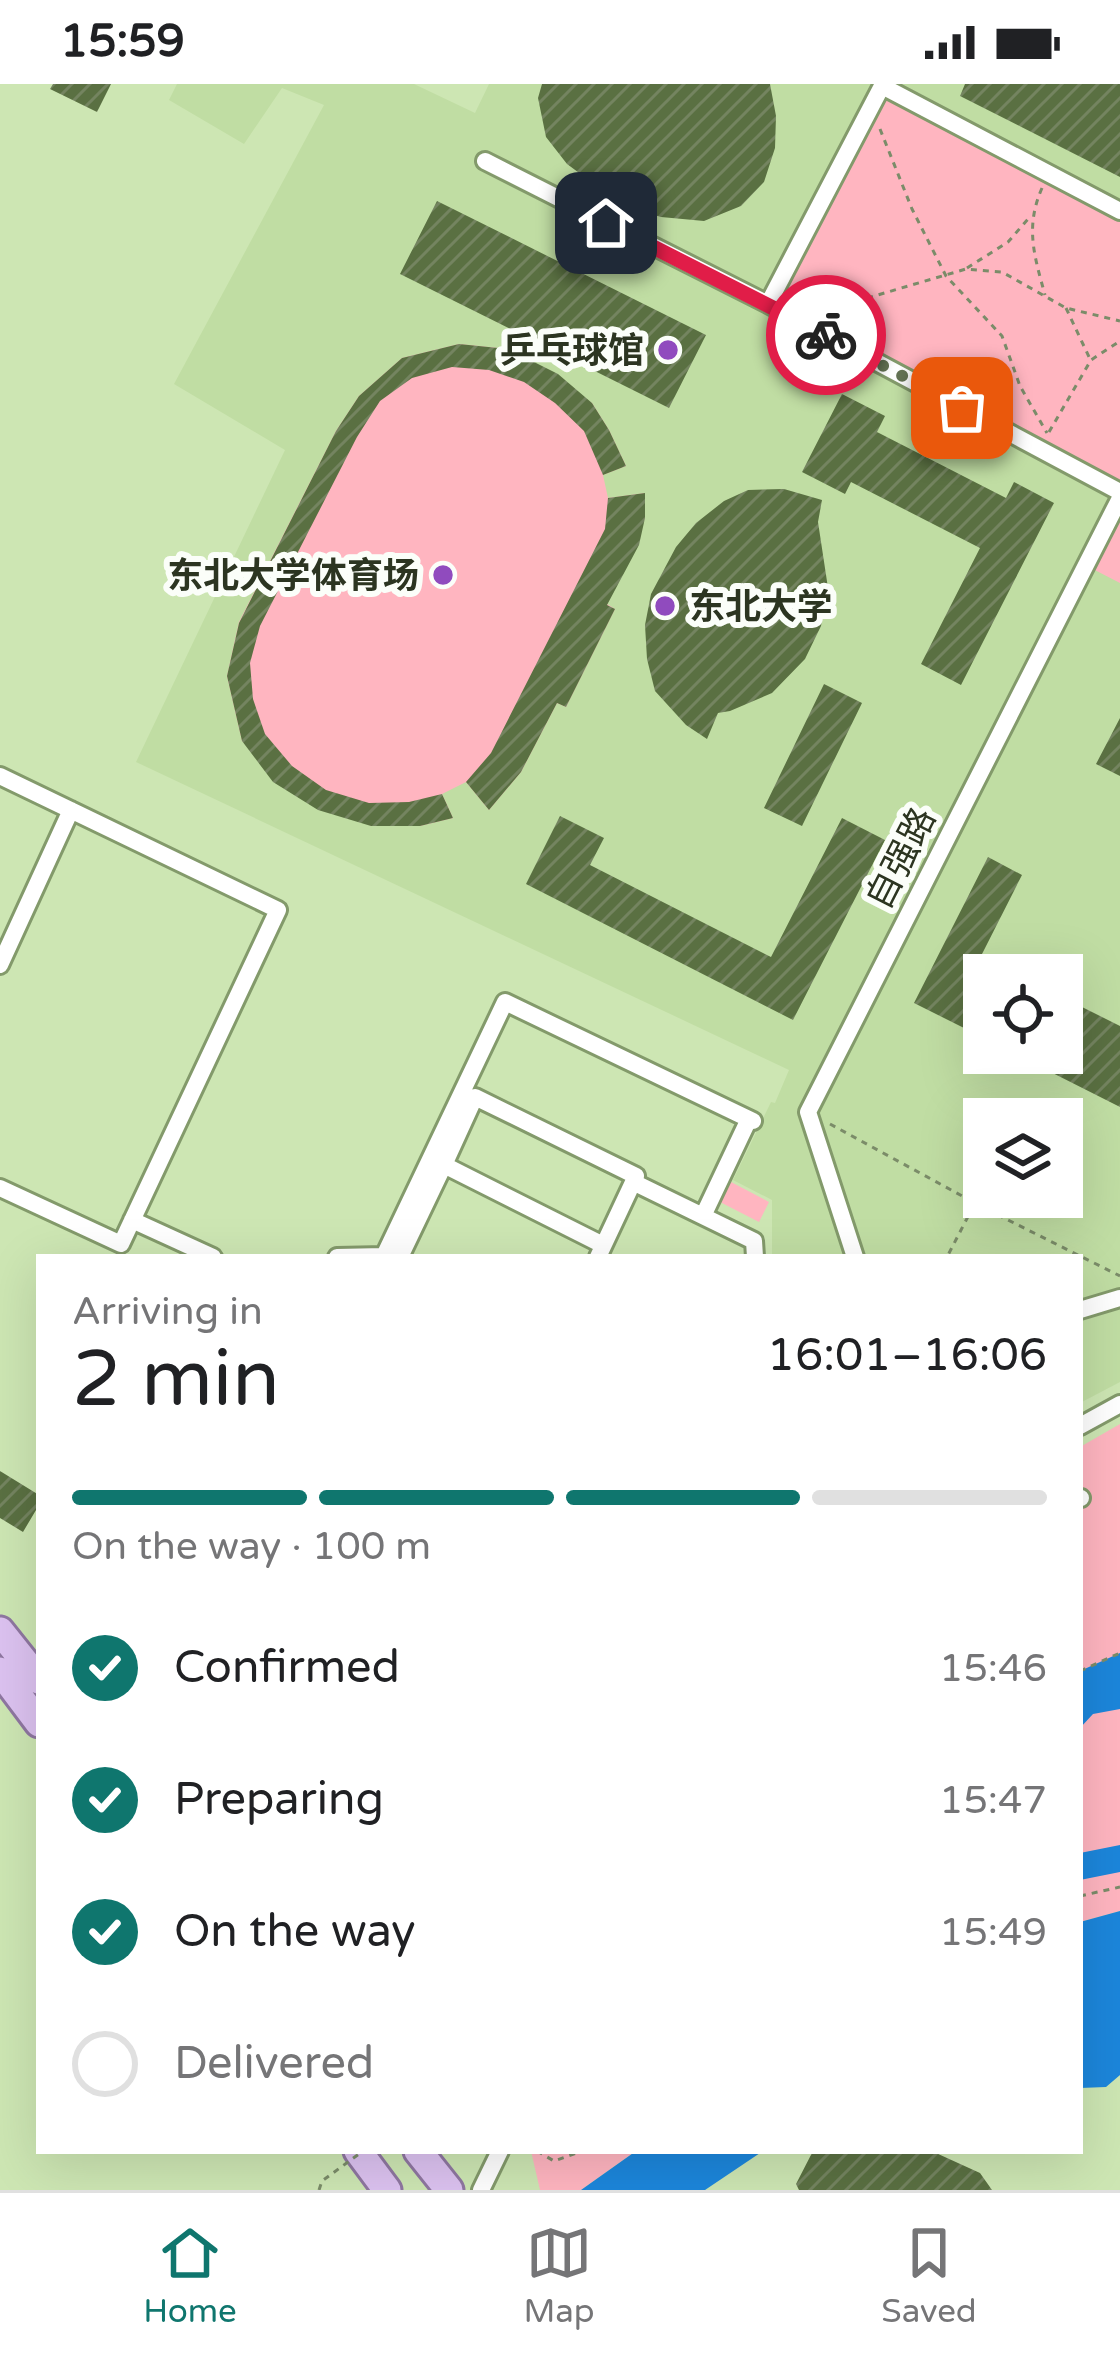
<!DOCTYPE html>
<html lang="en">
<head>
<meta charset="utf-8">
<style>
	body { margin:0; font-family:"Varela Round","Noto Sans SC",sans-serif; background:#f2f2f2; color:#202124; height:100vh; display:flex; flex-direction:column; font-size:45px; white-space:nowrap }
	* { box-sizing:border-box; margin:0 }
	p { font-size:39px; color:#757577 }
	.icon { flex:none; width:66px; height:66px; fill:none; stroke:currentColor; stroke-width:2; stroke-linecap:round; stroke-linejoin:round }
	.map { position:relative; flex:1; overflow:hidden }
	.side { position:absolute; left:36px; top:1170px; width:1047px; height:900px; display:flex; flex-direction:column; background:#fff; border-radius:0px; box-shadow:0 12px 48px #0002 }
	.side>* { flex:none }
	.tools { position:absolute; left:963px; top:870px; display:grid; gap:24px }
	.tools a { display:grid; place-items:center; width:120px; height:120px; border-radius:0px; background:#fff; box-shadow:0 12px 48px #0002; font-size:60px }
	.pin { position:absolute; display:grid; place-items:center; width:102px; height:102px; color:#fff; margin:-51px; border-radius:24px; box-shadow:0 6px 18px #0006 }
	.courier { position:absolute; display:grid; place-items:center; width:120px; height:120px; margin:-60px; border:9px solid #e11d48; border-radius:50%; background:#fff; color:#222; box-shadow:0 3px 15px #0007 }
	.summary em { font-style:normal; font-weight:600 }
	.summary div { display:flex; flex-direction:column-reverse }
	.summary { display:flex; align-items:center; justify-content:space-between; height:204px; padding:0 36px }
	h1 { font-size:78px; font-weight:600; line-height:90px }
	.bar { display:grid; grid-template-columns:repeat(4,1fr); gap:18px 12px; align-content:center; height:144px; padding:0 36px }
	.bar i { height:15px; border-radius:9px; background:#e0e0e0 }
	.bar .on { background:#0f766e }
	.bar p { grid-column:span 4 }
	ol { padding:0 36px; list-style:none }
	li { display:flex; align-items:center; gap:36px; height:132px }
	li p { margin-inline-start:auto }
	li .icon { padding:12px; border-radius:50%; background:#0f766e; color:#fff; stroke-width:4 }
	li:last-child { color:#757577 }
	li i { width:66px; height:66px; border:6px solid #e0e0e0; border-radius:50% }
	.status { display:flex; justify-content:space-between; align-items:center; height:84px; padding:0 60px; background:#fff; direction:ltr }
	.status svg { height:33px; fill:currentColor }
	.menu { display:flex; justify-content:space-around; align-items:center; height:168px; border-top:3px solid #e0e0e0; background:#fff; font-size:33px; color:#757577 }
	.menu a { display:grid; justify-items:center; gap:6px }
	.menu .on { color:#0f766e }
	.map>svg:first-child { display:block }
</style>
</head>
<body>
<div class="status"><b>15:59</b><svg viewBox="0 0 49 12"><path d="M0 12V9h3v3zM5 12V6h3v6zM10 12V3h3v9zM15 12V0h3v12zM26 1h20v11H26zM47 4h2v5h-2z"/></svg></div>
<div class="map">
<svg width="1120" height="2106" viewBox="0 0 1120 2106">
	<defs>
		<pattern id="building-hatch" width="6" height="6" patternUnits="userSpaceOnUse" patternTransform="scale(3)"><rect width="6" height="6" fill="#5a7042"/><path d="M-1 1l2-2M0 6l6-6M5 7l2-2" fill="none" stroke="#748460"/></pattern>
	</defs>
	<rect width="100%" height="100%" fill="#cde6b3"/>
	<path fill="#c0dda3" fill-rule="evenodd" d="M177 0H414L475 29 489 0H1120V1298L1080 1319V1173H772V1116L733 1096 771 1018 775 1019 789 986 136 678 285 366 174 300 324 21 282 4 244 60 169 16ZM984 891H1062V969H984ZM984 1035H1062V1113H984Z"/>
	<path fill="#ffb5c0" d="M882 2 1120 123V408L768 220Z
		M459 260 508 265 592 319 609 346 626 382 603 391 608 414 645 409V434L607 520 615 525 566 623 557 619 521 688 489 726 466 698 442 710 453 734 420 742H371L242 657 227 592 239 538 336 347 359 312 402 274Z
		M1120 414V499L1087 482Z
		M731 1098 769 1118 759 1138 720 1118Z
		M1120 1340V1827L1080 1838V1363Z
		M531 2067H636L581 2106H540Z"/>
	<path fill="#1c86db" d="M1120 1569V1625L1093 1630 1080 1644V1587Z
		M1120 1761V1788L1080 1796V1769Z
		M1120 1827V1991L1106 2003 1080 2004V1838Z
		M636 2067H763L705 2106H581Z"/>
	<path fill="url(#building-hatch)" d="M53 0H111L97 28 50 5Z
		M542 0H770L776 32 775 64 764 98 741 122 704 137 661 133 624 122 567 80 546 53 538 14Z
		M965 0H1120V93L960 12Z
		M437 117 706 251 669 324 400 190Z
		M459 260 508 265 558 290 592 319 609 346 626 382 603 391 584 347 555 319 524 298 489 286 452 283 412 294 380 317 357 353 260 542 250 579 253 615 265 650 292 682 326 706 369 719 409 718 442 710 453 734 420 742H371L318 726 273 698 242 657 227 592 239 539 336 347 359 312 402 274Z
		M842 310 885 332 877 348 1006 414 1014 398 1054 419 961 601 921 580 980 464 851 398 845 410 802 388Z
		M784 405 822 416 818 438 828 504 821 542 805 575 772 609 730 627 718 629 707 655 686 641 655 607 647 575 645 541 651 510 676 463 696 439 724 417 748 406Z
		M645 409V434L639 461 607 521 615 525 566 623 557 619 521 688 489 726 466 698 491 669 605 445 608 414Z
		M824 600 862 619 802 742 764 724Z
		M1120 634V692L1096 680Z
		M560 732 604 754 590 781 771 873 842 734 885 756 793 936 526 800Z
		M988 773 1022 791 981 872 1019 891H984V954L914 919Z
		M1062 913 1120 942V1023L1013 969H1062Z
		M0 1387 39 1411V1421L23 1448 0 1434Z
		M813 2067 936 2069 980 2089 992 2106H799L796 2100Z"/>
	<g fill="none" stroke-linecap="round" stroke-linejoin="round">
		<defs>
			<path id="minor" d="M882 2 1120 127
				M485 77 768 220 1120 408
				M768 220 883 0
				M0 692 278 826 121 1160 0 1104
				M0 881 71 726
				M444 1081 475 1013 636 1092 598 1173
				M633 1098 754 1157 755 1173
				M703 1132 749 1035
				M132 1136 213 1173
				M337 1173 384 1172 505 918 753 1037
				M400 1173 444 1081 603 1161
				M855 1173 808 1028 1120 414
				M1080 1226 1120 1214
				M1080 1342 1120 1320
				M1080 1414H1081
				M481 2106 500 2067"/>
			<path id="primary" d="M0 1547 39 1596
				M0 1587 39 1639
				M358 2067 387 2106
				M418 2067 449 2106"/>
		</defs>
		<use href="#minor" stroke="#839a6b" stroke-width="22"/>
		<use href="#primary" stroke="#8f77a1" stroke-width="33"/>
		<path stroke="#7b8c69" stroke-width="3" stroke-dasharray="6 6" stroke-linecap="butt" d="M880 45 912 125 946 192 1002 252 1020 302 1047 349
			M1042 104C1025 143 1034 171 1045 211
			M967 184 1008 158 1029 134
			M808 222 847 220 966 185 1002 188 1066 224 1120 237
			M1066 224 1090 275
			M1049 348 1091 276 1120 257
			M830 1040 975 1119 947 1173
			M976 1120 1120 1192
			M1080 1587 1120 1569
			M1080 1812 1120 1803
			M537 2067 554 2077 582 2067"/>
		<use href="#minor" stroke="#fff" stroke-width="16"/>
		<use href="#primary" stroke="#dcc2f0" stroke-width="27"/>
		<path stroke="#7b8c69" stroke-width="3" stroke-dasharray="6 6" stroke-linecap="butt" d="M319 2106 322 2097 363 2067"/>
	</g>
	<g fill="none" stroke-linecap="round" stroke-linejoin="round">
		<path stroke="#647354" stroke-width="12" stroke-dasharray="0 21.6" d="M826 251 962 324"/>
		<path stroke="#e11d48" stroke-width="15" d="M606 139 826 251"/>
	</g>
	<g fill="#904bbe" stroke="#fbfef9" stroke-width="4.5">
		<circle cx="668" cy="266" r="12"/>
		<circle cx="443" cy="491" r="12"/>
		<circle cx="665" cy="522" r="12"/>
	</g>
	<g text-anchor="middle" stroke-width="12" stroke-linejoin="round" paint-order="stroke">
		<g font-size="36" font-weight="bold" fill="#2c3521" stroke="#fbfef9" text-anchor="end">
			<text x="644" y="279">乒乓球馆</text>
			<text x="419" y="504">东北大学体育场</text>
			<text x="689" y="535" text-anchor="start">东北大学</text>
		</g>
		<g font-size="36" fill="#2c3521" stroke="#fbfef9">
			<text transform="translate(900 774) rotate(-63)" y="13">自强路</text>
		</g>
	</g>
</svg>
<div class="tools">
<a><svg class="icon" aria-label="locate" viewBox="0 0 24 24"><circle cx="12" cy="12" r="6"/><path d="M12 2v4M12 18v4M2 12h4M18 12h4"/></svg></a>
<a><svg class="icon" aria-label="layers" viewBox="0 0 24 24"><path d="M12 4l9 5-9 5-9-5zM3 14l9 5 9-5"/></svg></a>
</div>
<div class="pin" style="left:962px;top:324px;background:#ea580c"><svg class="icon" aria-label="bag" viewBox="0 0 24 24"><path d="M5 8h14l-1 12H6zM9 8a3 3 0 0 1 6 0"/></svg></div>
<div class="pin" style="left:606px;top:139px;background:#1f2937"><svg class="icon" aria-label="home" viewBox="0 0 24 24"><path d="M3 11l9-7 9 7M6 9v11h12V9"/></svg></div>
<div class="courier" style="left:826px;top:251px"><svg class="icon" aria-label="bike" viewBox="0 0 24 24"><circle cx="6" cy="16" r="4"/><circle cx="18" cy="16" r="4"/><path d="M6 16l4-8h5l3 8M10 8l3 8H6M13 5h3"/></svg></div>
<section class="side">
<div class="summary"><div><h1>2 min</h1><p>Arriving in</p></div><em>16:01–16:06</em></div>
<div class="bar"><i class="on"></i><i class="on"></i><i class="on"></i><i></i><p>On the way · 100 m</p></div>
<ol>
<li><svg class="icon" aria-label="check" viewBox="0 0 24 24"><path d="M5 12l5 5 9-10"/></svg>Confirmed<p>15:46</p></li>
<li><svg class="icon" aria-label="check" viewBox="0 0 24 24"><path d="M5 12l5 5 9-10"/></svg>Preparing<p>15:47</p></li>
<li><svg class="icon" aria-label="check" viewBox="0 0 24 24"><path d="M5 12l5 5 9-10"/></svg>On the way<p>15:49</p></li>
<li><i></i>Delivered</li>
</ol>
</section>
</div>
<nav class="menu">
<a class="on"><svg class="icon" aria-label="home" viewBox="0 0 24 24"><path d="M3 11l9-7 9 7M6 9v11h12V9"/></svg>Home</a>
<a><svg class="icon" aria-label="map" viewBox="0 0 24 24"><path d="M3 6l6-2 6 2 6-2v14l-6 2-6-2-6 2zM9 4v14M15 6v14"/></svg>Map</a>
<a><svg class="icon" aria-label="saved" viewBox="0 0 24 24"><path d="M7 4h10v16l-5-4-5 4z"/></svg>Saved</a>
</nav>
</body>
</html>
